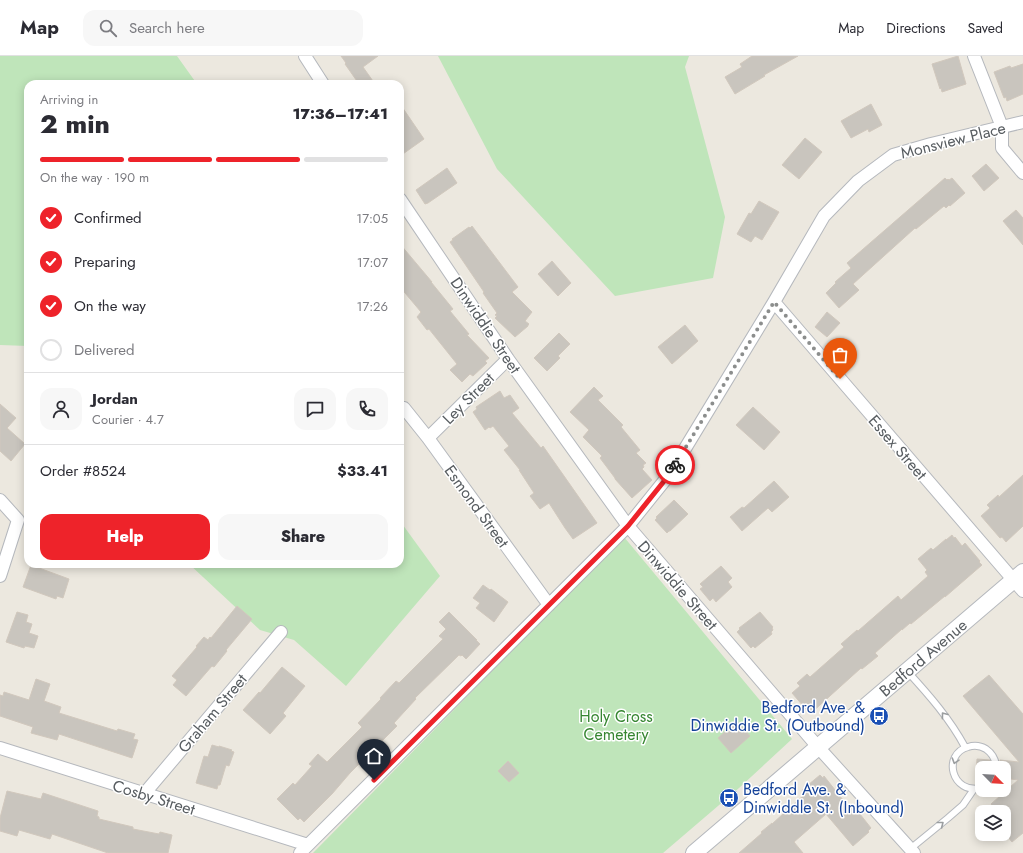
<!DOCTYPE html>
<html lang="en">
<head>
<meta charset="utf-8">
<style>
	body { margin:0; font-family:Jost,sans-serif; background:#f7f7f7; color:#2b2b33; height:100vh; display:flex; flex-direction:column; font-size:15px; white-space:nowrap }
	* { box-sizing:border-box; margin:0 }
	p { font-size:13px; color:#7c7c81 }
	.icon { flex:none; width:22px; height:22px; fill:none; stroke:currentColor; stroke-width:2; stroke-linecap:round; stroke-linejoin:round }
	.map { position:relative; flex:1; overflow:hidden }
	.drawer { position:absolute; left:24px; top:24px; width:380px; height:488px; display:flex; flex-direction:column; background:#fff; border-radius:12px; box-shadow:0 2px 10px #0003 }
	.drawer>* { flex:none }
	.needle { width:26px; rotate:114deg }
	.tools { position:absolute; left:975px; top:705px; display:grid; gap:8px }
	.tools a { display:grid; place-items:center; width:36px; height:36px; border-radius:8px; background:#fff; box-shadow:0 2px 10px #0003; font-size:20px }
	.pin { position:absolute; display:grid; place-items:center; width:34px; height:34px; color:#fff; margin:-41px -17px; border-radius:50% 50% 50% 0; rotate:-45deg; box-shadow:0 0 4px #0007 }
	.pin .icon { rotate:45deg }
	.courier { position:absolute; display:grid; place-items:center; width:40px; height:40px; margin:-20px; border:3px solid #ee232a; border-radius:50%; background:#fff; color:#222; box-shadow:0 1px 5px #0007 }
	.summary em { font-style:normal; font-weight:800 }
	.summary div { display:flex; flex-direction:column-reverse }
	.summary { display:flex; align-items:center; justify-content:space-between; height:68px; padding:0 16px }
	h1 { font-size:26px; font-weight:800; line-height:30px }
	.bar { display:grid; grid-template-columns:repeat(4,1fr); gap:6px 4px; align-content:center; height:48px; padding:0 16px }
	.bar i { height:5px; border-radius:3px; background:#e1e1e2 }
	.bar .current { background:#ee232a }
	.bar p { grid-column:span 4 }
	.line { display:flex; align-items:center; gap:10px; padding:0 16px; border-top:1px solid #e1e1e2 }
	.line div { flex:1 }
	.round { display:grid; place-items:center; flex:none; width:42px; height:42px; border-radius:12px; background:#f7f7f7 }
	ol { padding:0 16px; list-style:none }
	li { display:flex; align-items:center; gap:12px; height:44px }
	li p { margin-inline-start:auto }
	li .icon { padding:4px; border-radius:50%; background:#ee232a; color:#fff; stroke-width:4 }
	li:last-child { color:#7c7c81 }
	li i { width:22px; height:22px; border:2px solid #e1e1e2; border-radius:50% }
	.primary-button { display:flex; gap:8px; margin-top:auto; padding:8px 16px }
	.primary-button a { flex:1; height:46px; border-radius:12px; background:#ee232a; color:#fff; font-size:16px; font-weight:800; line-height:46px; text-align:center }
	.primary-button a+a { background:#f7f7f7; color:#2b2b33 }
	header { display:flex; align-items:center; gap:24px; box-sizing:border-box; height:56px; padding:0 20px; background:#fff; border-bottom:1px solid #e1e1e2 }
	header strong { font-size:19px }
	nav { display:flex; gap:22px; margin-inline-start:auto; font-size:14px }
	.search { width:280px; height:36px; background:#f7f7f7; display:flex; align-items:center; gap:10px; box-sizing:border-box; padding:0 14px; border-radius:12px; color:#7c7c81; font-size:15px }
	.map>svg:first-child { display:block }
</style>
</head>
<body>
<header>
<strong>Map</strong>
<div class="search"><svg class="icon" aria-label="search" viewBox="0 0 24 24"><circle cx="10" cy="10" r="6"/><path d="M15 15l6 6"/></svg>Search here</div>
<nav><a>Map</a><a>Directions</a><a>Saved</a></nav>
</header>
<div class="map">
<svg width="1023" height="797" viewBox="0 0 1023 797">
	<rect width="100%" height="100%" fill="#ece8df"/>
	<path fill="#bfe5ba" d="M0 0H177L197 28H28V290L0 289Z
		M438 0H689L685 11 725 161 713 222 615 240 497 113Z
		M400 465 440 520 346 630 294 584 260 574 189 508H400Z
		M624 481 792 683 739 732 663 797H313Z"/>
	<path fill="#c9c5be" stroke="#d1c8bd" d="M341 0H378L363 11 375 28H359L345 8 346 7Z
		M752 0H798L764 19 765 20 735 38 725 21 742 11 740 8Z
		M958 0 966 28 942 36 941 32 940 33 932 8Z
		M1023 8V38L1007 45 1006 41 1004 42 994 16 1010 10 1011 12Z
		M400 48 424 83 400 100Z
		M871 48 882 69 869 76 868 73 851 82 841 65Z
		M805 82 822 96 799 123 782 109Z
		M986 108 999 122 984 135 972 120Z
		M447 112 457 127 428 147 425 148 416 134Z
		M945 122 947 124 948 123 949 124 952 122 965 137 950 150 949 149 946 152 944 150 916 173 915 172 853 228 859 234 839 252 826 237 836 227 835 226 851 212 847 207Z
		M759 145 779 156 762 184 755 180 751 186 737 178 749 157 751 158Z
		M1016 154 1023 162V189L1003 165Z
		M472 170 518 231 512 236 532 256 525 265 529 268 528 269V270L515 281 495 262 497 260 495 259 497 257 483 237 484 236 450 186 453 184 452 183 469 171 470 172Z
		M400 188 432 226H431L453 253 450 255 469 278 467 279 489 302 485 305 487 307 473 320 470 318 462 326 450 314 457 308 429 273 427 274 417 261 421 256 400 231Z
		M552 205 571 227 558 240 538 218Z
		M827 256 840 267 827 281 815 271Z
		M685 269 698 285 672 308 658 291Z
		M559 277 570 288 558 300 560 302 547 315 534 302Z
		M594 331 603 340 598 344 623 369 621 371 640 394 636 397 646 407 643 409 644 411 642 413 652 424 632 442 615 423V422L600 402 602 400 583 381 589 374 570 356Z
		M500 335 504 342 510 339 519 352 512 357 541 392 543 390 597 467 573 483 565 472 549 447 540 453 530 440 534 437 519 414H520L504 394 509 390 493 370 490 372 489 371 485 374 473 356 477 353 476 351Z
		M0 348 16 362 7 372 25 388 11 405 0 395Z
		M753 351 780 376 764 394 736 369Z
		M1023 419V470L1006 486 1002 481 1000 482 981 460 990 452 987 449 998 439 999 441Z
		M774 425 789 441 772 456 768 452 742 475 730 461 742 451 744 452Z
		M674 444 688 458 670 475H669L667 477 655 464 657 462 656 461Z
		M952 479 954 482 955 481 962 490 965 487 980 505 979 506 982 509 945 541V540L911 568 910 567 902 574V573L875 597 878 600 862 613 861 612 810 658 792 637 800 630 797 627 807 618 810 621 844 591 841 588 857 574 858 575 898 540 901 544 928 520 925 516 927 514 918 503 931 492 933 494 946 483V484Z
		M31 509 69 523 63 542 57 540 56 543 23 531Z
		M721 510 732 522 728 526 732 531 716 546 713 542 710 545 700 533 703 531 700 528Z
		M483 529 490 534 491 533 508 546 494 566 476 552 480 547 473 542Z
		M237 550 252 563 226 594 227 595 214 611 212 610 186 640 173 629 177 624 172 620 197 591 196 590 204 581 208 584 210 581 211 582Z
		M17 556 28 559 26 566 32 568 29 577 38 580 34 592 25 590 24 592 6 586Z
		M449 556 477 584H476L480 588 466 603 462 599 461 600 459 599 415 642 416 643 394 667 397 670 350 717 332 738 304 766 300 762 298 764 277 743 293 727 295 729 312 710 309 708 318 698 327 706 362 671 358 667 381 643 380 642 396 625 399 627 443 583 439 580 446 573 439 566Z
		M760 556 773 571 772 572 773 574 771 576 772 578 755 592 753 590 751 592 737 576 740 573 739 572Z
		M282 611 305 630 283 657 286 660 270 678 243 654 259 636 260 637Z
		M989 619 1023 658V777L1012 786 1004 776V756H998L991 748 1018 724 1004 722V712H1000V704L1019 706 963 640Z
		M36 623 50 628 44 645 61 651 59 657 117 675 118 673 135 678 133 683 138 684 132 702 59 678 57 684 31 677 33 671 0 660V639L3 640 4 636 29 644Z
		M737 665 750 680 731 697 718 682Z
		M212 689 219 691V690L232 694 231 695 234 696 229 710 226 709 220 729H218L217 733 196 727 204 700 208 701Z
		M977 703 990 704 991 707V712H982V720L976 719Z
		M508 705 519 717 509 726 498 715Z
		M820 719 823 722 824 720 847 749 848 748 849 750 852 748 871 772 868 775 869 776 853 790 826 758 794 786 803 797H739L762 777 761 776 772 767V768L805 738 802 734Z
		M7 735 41 743 43 737 98 755 97 760 99 761V763L133 771V773L159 778 160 776 172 779 168 797H108L52 778 50 783 19 774 17 780 0 775V762Z"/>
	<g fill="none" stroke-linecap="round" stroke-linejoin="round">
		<defs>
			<path id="service" d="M907 615C929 639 950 663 965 691
				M982 732C951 739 942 698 968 691 974 689 981 690 986 693 993 698 996 704 996 712
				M910 793 948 762 963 749 974 733"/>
			<path id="minor" d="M305 0 323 28
				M974 0 1002 71V92L1023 117
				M400 143 508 303 628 470 818 691 914 797
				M774 246 1023 535
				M404 352 428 382 549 549
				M428 382 508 303
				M0 444 18 464
				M0 520 18 464
				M0 692 308 789
				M144 738 281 576
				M300 797 628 470 669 419 774 246 824 160 858 125 893 99 931 88 1023 66"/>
			<g id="tertiary">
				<path id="s1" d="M694 797 1023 516"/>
			</g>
		</defs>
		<use href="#service" stroke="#b5b8bd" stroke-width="8"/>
		<use href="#minor" stroke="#b5b8bd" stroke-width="14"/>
		<use href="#tertiary" stroke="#b5b8bd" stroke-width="18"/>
		<use href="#service" stroke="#fff" stroke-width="6"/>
		<use href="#minor" stroke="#fff" stroke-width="12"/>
		<use href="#tertiary" stroke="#fff" stroke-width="16"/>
	</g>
	<defs><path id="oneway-chevron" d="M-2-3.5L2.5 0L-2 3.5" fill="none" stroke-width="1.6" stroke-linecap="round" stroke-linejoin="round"/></defs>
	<g stroke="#9b9ea0">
		<use href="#oneway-chevron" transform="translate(944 659) rotate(-127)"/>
		<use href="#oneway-chevron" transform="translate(955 705) rotate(107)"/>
		<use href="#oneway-chevron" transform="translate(941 768) rotate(-38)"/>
	</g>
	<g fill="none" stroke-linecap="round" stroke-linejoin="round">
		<path stroke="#8c8e8d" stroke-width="4" stroke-dasharray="0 7.2" d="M675 409 774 246 840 323"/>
		<path stroke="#ee232a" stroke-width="5" d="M374 724 628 470 669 419 675 409"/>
	</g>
	<defs>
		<symbol id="bus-disc" viewBox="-11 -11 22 22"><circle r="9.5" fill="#1a4fb4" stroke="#fff"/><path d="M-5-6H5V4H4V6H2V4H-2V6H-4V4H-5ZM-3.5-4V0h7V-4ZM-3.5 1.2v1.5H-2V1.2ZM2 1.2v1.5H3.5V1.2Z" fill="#fff"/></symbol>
	</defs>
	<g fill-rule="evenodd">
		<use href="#bus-disc" x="868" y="649" width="22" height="22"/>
		<use href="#bus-disc" x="718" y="731" width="22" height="22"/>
	</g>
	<g text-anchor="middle" stroke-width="3" stroke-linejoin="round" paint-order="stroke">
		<g font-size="16" fill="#585d61" stroke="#fff">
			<text transform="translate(953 84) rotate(-14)" y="6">Monsview Place</text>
			<text transform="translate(486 269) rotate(56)" y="6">Dinwiddie Street</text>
			<text transform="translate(468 342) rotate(-45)" y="6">Ley Street</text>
			<text transform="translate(898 391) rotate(49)" y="6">Essex Street</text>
			<text transform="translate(477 450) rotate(54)" y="6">Esmond Street</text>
			<text transform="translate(678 529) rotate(49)" y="6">Dinwiddie Street</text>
			<text dy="6" stroke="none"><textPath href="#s1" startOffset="301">Bedford Avenue</textPath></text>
			<text transform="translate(212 657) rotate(-50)" y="6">Graham Street</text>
			<text transform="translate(154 741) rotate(17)" y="6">Cosby Street</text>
		</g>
		<g font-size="16" fill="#164399" stroke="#fff" text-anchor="end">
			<text x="865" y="657">Bedford Ave. &amp;<tspan x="865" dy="18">Dinwiddie St. (Outbound)</tspan></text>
			<text x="743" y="739" text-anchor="start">Bedford Ave. &amp;<tspan x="743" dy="18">Dinwiddle St. (Inbound)</tspan></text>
		</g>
		<g font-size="16" fill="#378632" stroke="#fff">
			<text x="616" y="666">Holy Cross<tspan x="616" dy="18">Cemetery</tspan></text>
		</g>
	</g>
</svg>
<div class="tools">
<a><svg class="needle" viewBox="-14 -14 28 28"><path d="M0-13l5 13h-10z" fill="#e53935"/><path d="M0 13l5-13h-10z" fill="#7c7c81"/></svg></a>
<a><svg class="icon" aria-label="layers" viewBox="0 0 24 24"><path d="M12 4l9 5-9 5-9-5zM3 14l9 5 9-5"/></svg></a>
</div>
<div class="pin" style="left:840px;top:323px;background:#ea580c"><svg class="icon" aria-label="bag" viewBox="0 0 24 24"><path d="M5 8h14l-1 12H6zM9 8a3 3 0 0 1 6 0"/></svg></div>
<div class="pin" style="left:374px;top:724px;background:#1f2937"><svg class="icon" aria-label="home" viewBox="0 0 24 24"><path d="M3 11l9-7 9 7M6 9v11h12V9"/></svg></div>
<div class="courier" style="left:675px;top:409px"><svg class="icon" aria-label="bike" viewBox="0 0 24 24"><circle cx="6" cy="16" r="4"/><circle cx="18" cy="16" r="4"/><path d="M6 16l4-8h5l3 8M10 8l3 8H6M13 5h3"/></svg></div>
<section class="drawer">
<div class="summary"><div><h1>2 min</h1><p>Arriving in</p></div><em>17:36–17:41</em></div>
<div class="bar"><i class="current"></i><i class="current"></i><i class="current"></i><i></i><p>On the way · 190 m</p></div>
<ol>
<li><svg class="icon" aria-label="check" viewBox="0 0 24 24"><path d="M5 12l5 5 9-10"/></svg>Confirmed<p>17:05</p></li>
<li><svg class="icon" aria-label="check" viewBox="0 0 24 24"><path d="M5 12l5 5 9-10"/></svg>Preparing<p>17:07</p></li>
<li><svg class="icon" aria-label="check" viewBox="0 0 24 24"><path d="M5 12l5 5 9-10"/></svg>On the way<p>17:26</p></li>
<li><i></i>Delivered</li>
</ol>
<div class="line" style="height:72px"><a class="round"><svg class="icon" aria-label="person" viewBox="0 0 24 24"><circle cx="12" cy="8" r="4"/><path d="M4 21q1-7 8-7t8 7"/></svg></a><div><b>Jordan</b><p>Courier · 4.7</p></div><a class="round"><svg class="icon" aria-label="chat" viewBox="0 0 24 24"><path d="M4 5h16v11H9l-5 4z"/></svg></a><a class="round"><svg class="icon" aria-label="phone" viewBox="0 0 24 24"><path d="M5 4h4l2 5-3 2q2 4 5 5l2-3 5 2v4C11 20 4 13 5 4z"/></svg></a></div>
<div class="line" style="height:52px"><div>Order #8524</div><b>$33.41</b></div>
<div class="primary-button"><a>Help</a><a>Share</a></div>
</section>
</div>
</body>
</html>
